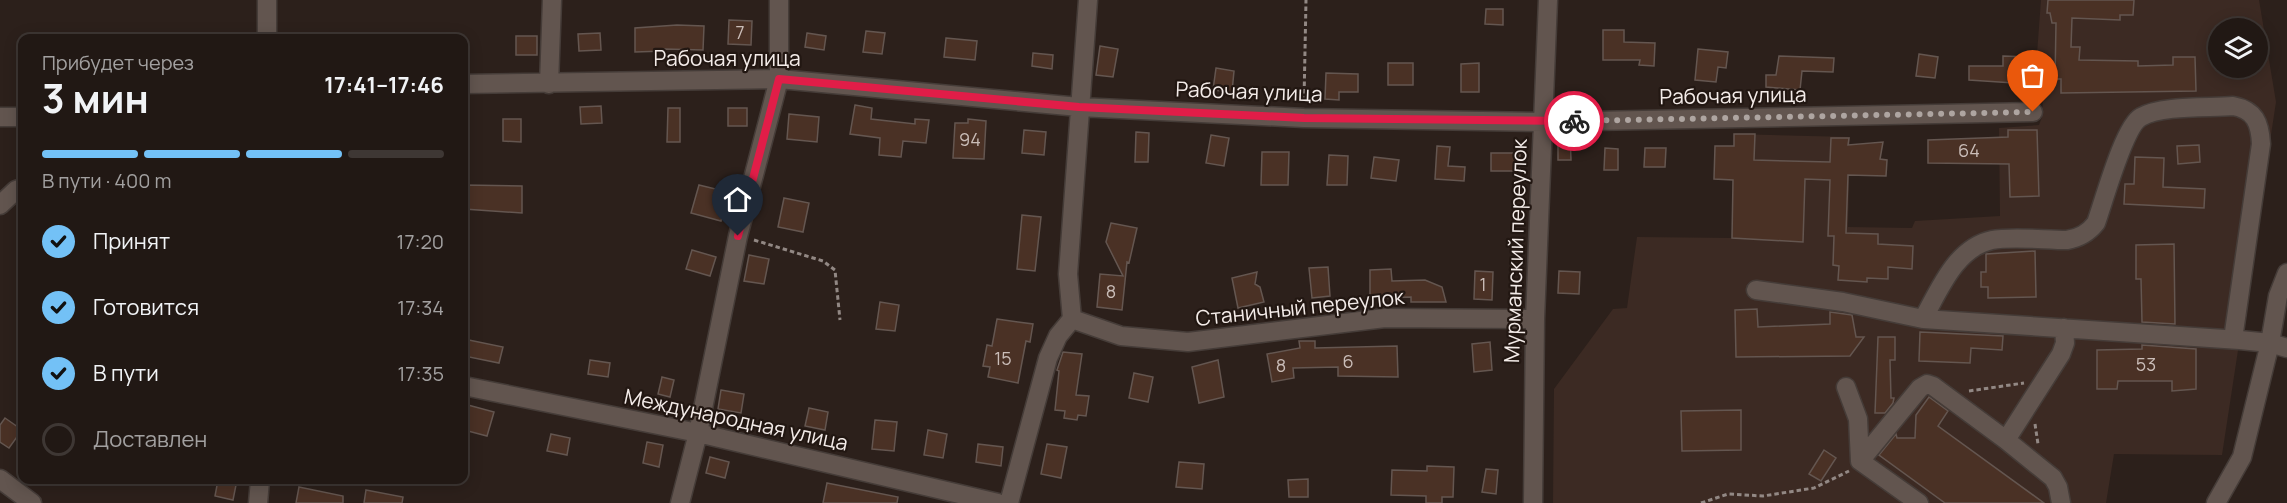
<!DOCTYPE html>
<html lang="ru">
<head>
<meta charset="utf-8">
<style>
	body { margin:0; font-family:Manrope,sans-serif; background:#2d2522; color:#f1f3f6; height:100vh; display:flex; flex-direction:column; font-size:22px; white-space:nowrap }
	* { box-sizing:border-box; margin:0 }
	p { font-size:20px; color:#a2a0a0 }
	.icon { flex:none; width:33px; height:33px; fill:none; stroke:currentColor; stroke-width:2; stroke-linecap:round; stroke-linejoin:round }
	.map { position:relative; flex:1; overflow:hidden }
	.drawer { position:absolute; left:18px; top:34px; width:450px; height:450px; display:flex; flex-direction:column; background:#211814; border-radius:12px; box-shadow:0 3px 15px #0003,0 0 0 2px #3e3734 }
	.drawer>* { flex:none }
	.tools { position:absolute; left:2208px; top:18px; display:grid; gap:12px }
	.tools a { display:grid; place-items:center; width:60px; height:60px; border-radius:50%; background:#211814; box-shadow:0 3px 15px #0003,0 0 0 2px #3e3734; font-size:30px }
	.pin { position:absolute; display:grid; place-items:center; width:51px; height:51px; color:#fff; margin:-62px -26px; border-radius:50% 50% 50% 0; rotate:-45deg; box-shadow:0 0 6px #0007 }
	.pin .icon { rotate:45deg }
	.courier { position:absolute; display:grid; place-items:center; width:60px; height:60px; margin:-30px; border:4px solid #e11d48; border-radius:50%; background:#fff; color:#222; box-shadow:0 2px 8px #0007 }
	.head em { font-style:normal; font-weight:700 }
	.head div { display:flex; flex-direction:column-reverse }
	.head { display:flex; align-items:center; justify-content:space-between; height:102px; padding:0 24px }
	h1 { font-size:39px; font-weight:700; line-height:45px }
	.bar { display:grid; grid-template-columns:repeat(4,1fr); gap:9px 6px; align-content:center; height:72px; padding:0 24px }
	.bar i { height:8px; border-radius:4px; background:#3e3734 }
	.bar .current { background:#73c1f6 }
	.bar p { grid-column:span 4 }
	ol { padding:0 24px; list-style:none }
	li { display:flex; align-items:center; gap:18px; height:66px }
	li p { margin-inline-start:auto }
	li .icon { padding:6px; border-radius:50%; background:#73c1f6; color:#111; stroke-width:4 }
	li:last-child { color:#a2a0a0 }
	li i { width:33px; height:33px; border:3px solid #3e3734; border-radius:50% }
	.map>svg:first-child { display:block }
</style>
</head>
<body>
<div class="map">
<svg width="2287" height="503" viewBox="0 0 2287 503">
	<rect width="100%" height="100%" fill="#2c201b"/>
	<path fill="#3c2a23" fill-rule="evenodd" d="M2041 0H2259L2276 102 2222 455 2114 454 2106 503H1553L1554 389 1613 309 1627 308 1637 237 1732 238 1734 134 1850 137 1848 227 1912 228 1915 221 2000 216 1999 128 2039 125 2042 117 2045 56 2037 54ZM2218 28H2258V68H2218Z"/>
	<path fill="#4a3125" stroke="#645650" stroke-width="1.5" d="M2048 0H2134L2133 15H2120V20L2072 18 2071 47H2080L2079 60 2138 61V66L2173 65V57H2195L2196 91 2061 93V79H2055L2056 23H2052L2050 13H2047Z
		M1486 9H1503V25L1485 24Z
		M729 20 752 21 751 45 728 44Z
		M677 25 704 26 703 50 665 49V51L635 52V28Z
		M1603 30H1624V42L1655 43 1654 66 1639 65 1640 60H1603Z
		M866 31 885 33 882 54 863 52Z
		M600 33 601 50 579 51 578 34Z
		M807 33 826 36 824 50 805 47Z
		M516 36H537V55H516Z
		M946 38 977 41 975 60 944 57Z
		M1100 46 1118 49 1113 77 1096 75Z
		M1698 49 1728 52 1726 68 1718 67 1716 82 1695 80Z
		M1033 53 1053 55 1052 69 1032 66Z
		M1919 54 1938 57 1935 78 1916 76Z
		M1779 56 1834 58 1833 72 1802 71 1800 90 1766 87V75H1776Z
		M2003 56 2030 57 2029 84 1969 80V66H2003Z
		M1388 63H1413V85H1388Z
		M1479 63V92H1461V64Z
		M1216 68 1234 71 1232 92 1213 90Z
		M1326 73 1358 74V92H1339V100L1325 99Z
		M855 105 872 108 871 119 915 124V119L929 120 926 143 903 141 901 157 879 155 880 138 850 134Z
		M601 106 602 123 581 124 580 107Z
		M668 108H680V142H667Z
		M728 108H747V126H728Z
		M789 114 819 117 817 142 787 139Z
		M503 119H521V142L503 141Z
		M968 119 986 121 984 159 953 158 955 123H968Z
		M1024 130 1046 132 1044 155 1022 153Z
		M2008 130H2037L2039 196 2010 197 2009 164 1928 163V140L2008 137Z
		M1136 132 1149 133 1148 162H1135Z
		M1558 133H1570L1571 160H1558Z
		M1734 134H1755L1754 160 1830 162 1831 138H1849L1848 145 1883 142 1880 159 1887 160 1886 176 1848 175 1846 233 1878 234V244L1913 246 1912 269 1888 267V279L1867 278V282L1838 280 1839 266 1833 265 1834 236H1828L1830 180 1805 179 1803 242 1732 238 1733 180 1714 179 1715 146H1734Z
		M1211 135 1229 138 1224 166 1206 163Z
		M2199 145 2200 162 2178 164 2177 146Z
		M1437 146 1450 147 1448 166 1465 167 1464 181 1435 179Z
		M1605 148 1618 149V170H1604Z
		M1645 148H1666L1665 167H1644Z
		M1262 152H1289L1288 185H1261Z
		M1491 153H1520L1519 171H1491Z
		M1329 155 1348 156 1347 185H1327Z
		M1374 157 1399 160 1396 181 1371 178Z
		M2135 157 2164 158 2163 187 2205 189 2204 208 2124 204 2125 184H2134Z
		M464 185 522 186V213L464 209Z
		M699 185 728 192 721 221 691 213Z
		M784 198 809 203 803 232 778 227Z
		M1022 215 1041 217 1035 271 1017 269Z
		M1111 223 1137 228 1129 263 1127 262 1122 310 1097 307 1100 274 1123 276 1106 242Z
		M2174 244 2175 324 2142 322 2141 279H2136V245Z
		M692 250 716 257 710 276 686 269Z
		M2035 251 2036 297 1988 298V287H1981V272H1986V254Z
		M749 255 769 259 764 284 744 281Z
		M1328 267 1330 296 1312 298 1309 268Z
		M1391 269 1392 281 1425 280 1442 287 1446 302H1411V297L1370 298V270Z
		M1475 271 1493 272 1492 300 1474 299Z
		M1559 271 1580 272 1579 294 1558 293Z
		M1257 272 1255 284 1260 287 1264 302 1238 308 1232 278Z
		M880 302 899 305 895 331 876 329Z
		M1757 309 1758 327 1830 324V312L1852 315 1856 337H1864L1850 356 1736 357 1735 310Z
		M997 319 1033 324 1030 342 1026 341 1018 383 988 377 990 367 983 366 987 345 992 346Z
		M1920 332 2003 336 2002 350 1971 348 1970 363 1919 361Z
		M1878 337H1895V360H1890L1891 398H1894L1893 403 1885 413H1875Z
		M464 339 503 347 499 363 464 356Z
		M1299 341H1315V348L1397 346 1398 377 1338 376V367L1293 368 1294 378 1272 382 1267 354 1300 348Z
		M1490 342 1492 370 1474 372 1472 344Z
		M2142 345 2196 349V389L2172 391V381H2118L2117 389H2097V350L2142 349Z
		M1063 352 1082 354 1076 395 1089 396 1086 416 1078 415 1077 420 1064 418 1065 411 1055 410 1059 371 1057 370Z
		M590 360 610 363 608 377 588 374Z
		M1218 360 1224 397 1199 403 1192 367Z
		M1134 373 1153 377 1148 402 1129 398Z
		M662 377 674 380 670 397 658 394Z
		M721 390 744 394 741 413 718 409Z
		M1929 397 1948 411 1938 426 2044 503H1945L1879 455 1896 434 1897 438H1915L1916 415Z
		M468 405 494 412 487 436 464 430Z
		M809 408 828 412 825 430 805 426Z
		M1741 410V450L1682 451 1681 411Z
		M5 418 22 430 9 448 0 442V425Z
		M875 420 897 422 894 451 872 449Z
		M928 430 947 434 943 458 924 455Z
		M551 434 570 438 567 455 547 451Z
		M647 442 663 445 659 467 643 463Z
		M978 444 1003 447 1001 466 976 462Z
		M1047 444 1067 447 1061 478 1041 474Z
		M1824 450 1836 458 1821 481 1809 474Z
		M710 457 729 462 725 478 706 473Z
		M1179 462 1204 464 1202 489 1176 487Z
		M1427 466 1454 467 1453 497H1442V503H1426V496L1391 495 1392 470 1427 471Z
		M1486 469 1498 470 1496 494 1482 492Z
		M1308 479V497H1289L1288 480Z
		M218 480H237L233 500 215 496Z
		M827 483 898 497 897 503H823Z
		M299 487 343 496V503H296Z
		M366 490 403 497 402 503H364Z"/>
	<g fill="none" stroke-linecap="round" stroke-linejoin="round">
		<defs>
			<path id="minor" d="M267 39V0
				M464 84 779 79 1079 107 1304 118 1543 122 2033 112
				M549 84 552 0
				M0 117H22
				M0 205 16 190 22 188
				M1756 290 1843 302 1923 319 2240 340 2270 343 2287 348
				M1072 319 1121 336 1188 342 1385 318 1535 319
				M1072 319 1068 274 1088 0
				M1923 319C1939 291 1955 248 1992 240 2012 236 2045 240 2067 240 2080 238 2088 233 2096 223 2104 201 2124 126 2141 117 2161 105 2209 108 2233 106 2255 110 2260 123 2261 144L2233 339
				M464 386 698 433 998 503
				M1846 387 1858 419 1860 461 1919 503
				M1860 461 1920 388 1927 384 1933 386 2006 440
				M0 479 32 503
				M258 503 260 480
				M680 503 698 433 738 236 779 79V0
				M1009 503 1048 358 1058 336 1072 319
				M1533 503 1535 319 1548 0
				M2061 503 2058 487 2053 478 2006 440 2061 354 2065 343 2064 328
				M2216 503 2242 457 2270 343 2278 296 2287 273"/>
		</defs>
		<use href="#minor" stroke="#453c38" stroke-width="21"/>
		<path stroke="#928884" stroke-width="3" stroke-dasharray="4.5 3" stroke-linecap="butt" d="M1304 101 1306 0
			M754 240 823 261 835 270 840 320
			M1969 391 2024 383
			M2035 424 2038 444
			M1701 503 1728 494 1763 496 1814 488 1849 471"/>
		<use href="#minor" stroke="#62554f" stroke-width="18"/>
	</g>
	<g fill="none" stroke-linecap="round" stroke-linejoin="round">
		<path stroke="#aea5a1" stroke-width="6" stroke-dasharray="0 10.8" d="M1574 121 2033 112"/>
		<path stroke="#e11d48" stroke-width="8" d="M738 236 779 79 1079 107 1304 118 1574 121"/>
	</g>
	<g text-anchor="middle" stroke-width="4.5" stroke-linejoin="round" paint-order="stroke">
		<g font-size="18" fill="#cabdb8">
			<text x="740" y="39">7</text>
			<text x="970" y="146">94</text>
			<text x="1969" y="157">64</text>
			<text x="1483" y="291">1</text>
			<text x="1111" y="298">8</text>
			<text x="1003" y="365">15</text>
			<text x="1348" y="368">6</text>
			<text x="2146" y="371">53</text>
			<text x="1281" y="372">8</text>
		</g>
		<g font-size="21" fill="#f4ece9" stroke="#221712">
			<text x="727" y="66">Рабочая улица</text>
			<text transform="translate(1249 92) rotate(2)" y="7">Рабочая улица</text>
			<text transform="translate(1733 96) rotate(-1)" y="7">Рабочая улица</text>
			<text transform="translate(1516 251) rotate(-88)" y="7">Мурманский переулок</text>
			<text transform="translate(1300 308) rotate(-6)" y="7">Станичный переулок</text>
			<text transform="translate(736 420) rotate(12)" y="7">Международная улица</text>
		</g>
	</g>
</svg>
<div class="tools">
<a><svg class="icon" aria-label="layers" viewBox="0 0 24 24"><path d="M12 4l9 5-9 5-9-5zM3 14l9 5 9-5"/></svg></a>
</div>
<div class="pin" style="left:2033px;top:112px;background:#ea580c"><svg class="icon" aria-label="bag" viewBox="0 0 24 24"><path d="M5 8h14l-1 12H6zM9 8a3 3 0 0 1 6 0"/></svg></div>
<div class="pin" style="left:738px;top:236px;background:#1f2937"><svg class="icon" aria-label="home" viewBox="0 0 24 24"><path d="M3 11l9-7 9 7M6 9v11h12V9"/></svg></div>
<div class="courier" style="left:1574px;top:121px"><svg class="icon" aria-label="bike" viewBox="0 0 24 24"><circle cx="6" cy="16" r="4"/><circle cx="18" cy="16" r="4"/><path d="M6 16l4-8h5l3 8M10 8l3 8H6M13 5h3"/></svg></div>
<section class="drawer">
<div class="head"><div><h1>3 мин</h1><p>Прибудет через</p></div><em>17:41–17:46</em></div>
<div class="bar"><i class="current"></i><i class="current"></i><i class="current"></i><i></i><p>В пути · 400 m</p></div>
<ol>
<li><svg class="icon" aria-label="check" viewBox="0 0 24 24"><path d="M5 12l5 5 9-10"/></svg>Принят<p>17:20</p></li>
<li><svg class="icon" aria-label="check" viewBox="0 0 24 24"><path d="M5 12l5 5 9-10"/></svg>Готовится<p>17:34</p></li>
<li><svg class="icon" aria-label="check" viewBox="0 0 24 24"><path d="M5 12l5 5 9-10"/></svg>В пути<p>17:35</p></li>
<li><i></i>Доставлен</li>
</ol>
</section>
</div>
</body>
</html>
